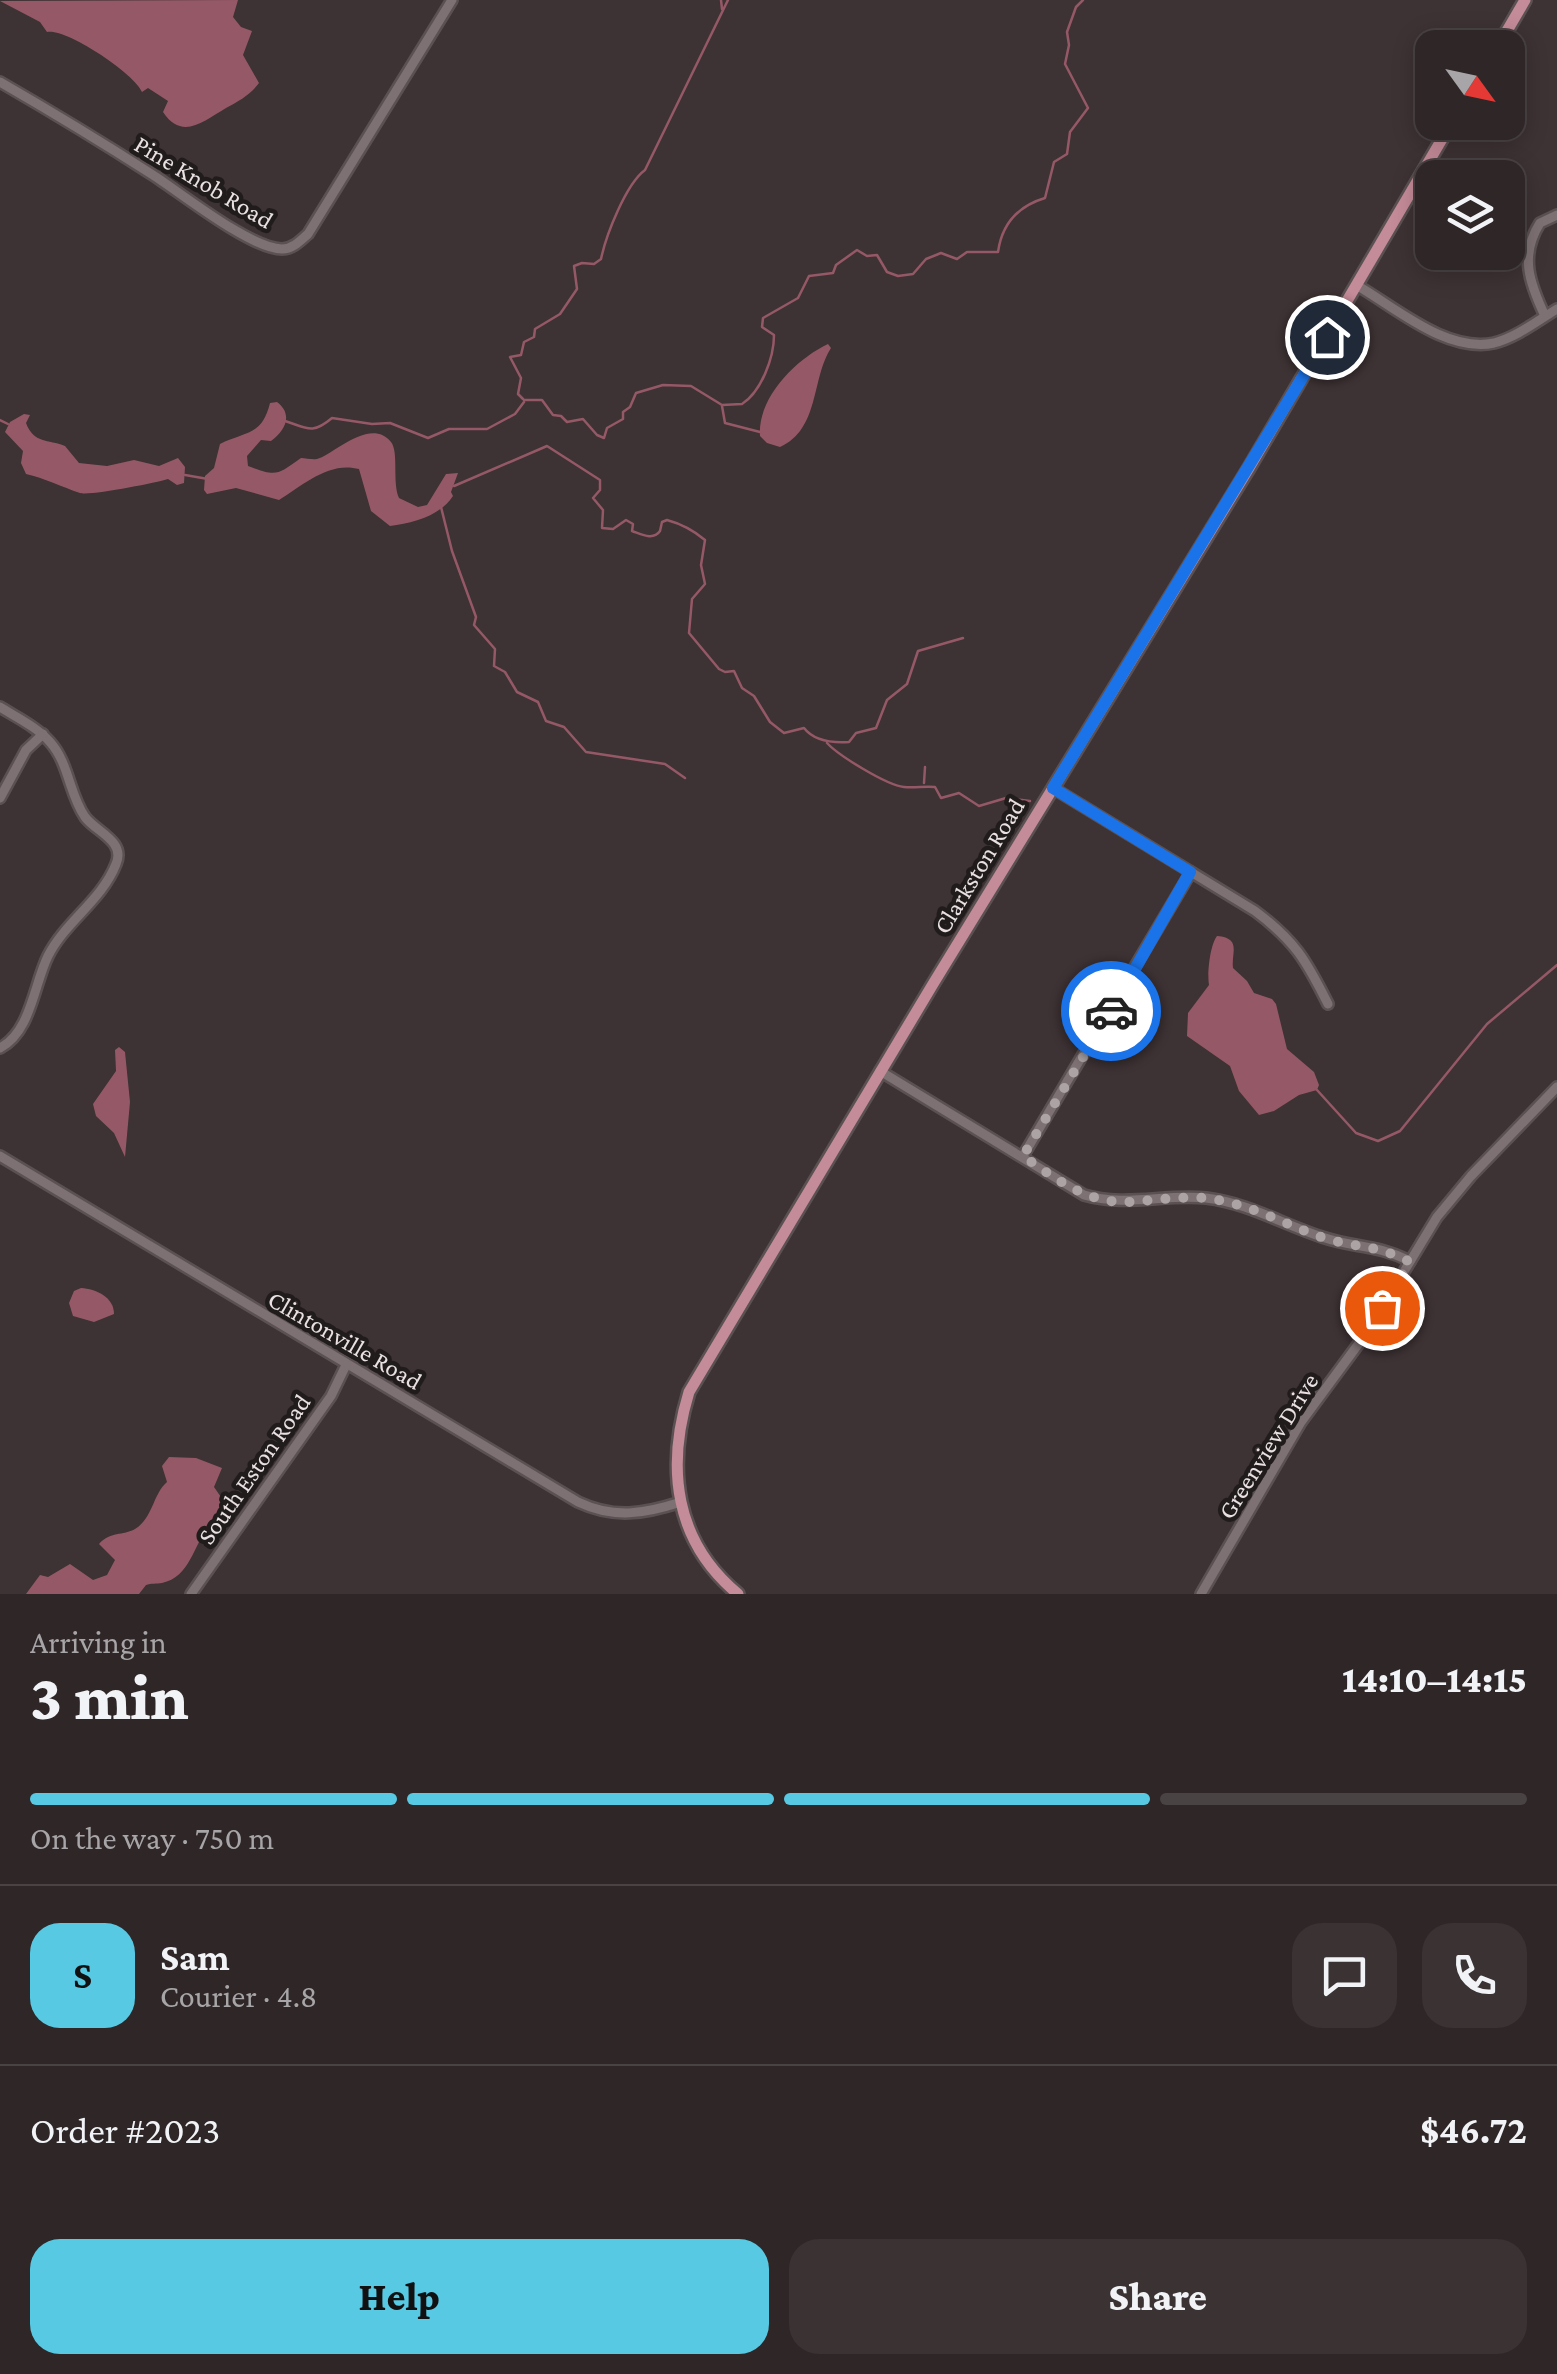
<!DOCTYPE html>
<meta charset="utf-8">
<style>
body{margin:0;font-family:"Crimson Pro",serif;background:#3a3233;color:#f1f3f6;height:100vh;display:flex;flex-direction:column;font-size:38px;white-space:nowrap}
*{box-sizing:border-box;margin:0}
p{font-size:32px;color:#a7a5a7}
.icon{flex:none;width:55px;height:55px;fill:none;stroke:currentColor;stroke-width:2;stroke-linecap:round;stroke-linejoin:round}
.map{position:relative;height:1594px;overflow:hidden}
.side{display:flex;flex-direction:column;background:#2e2627;flex:1}
.side>*{flex:none}
.needle{width:65px;rotate:123deg}
.buttons{position:absolute;left:1415px;top:30px;display:grid;gap:20px}
.buttons a{display:grid;place-items:center;width:110px;height:110px;border-radius:20px;background:#2e2627;box-shadow:0 5px 25px #0003,0 0 0 2px #494344;font-size:50px}
.pin{position:absolute;display:grid;place-items:center;width:85px;height:85px;color:#fff;margin:-42px;border:5px solid #fff;border-radius:50%;box-shadow:0 2px 10px #0007}
.courier{position:absolute;display:grid;place-items:center;width:100px;height:100px;margin:-50px;border:8px solid #1a73e8;border-radius:50%;background:#fff;color:#222;box-shadow:0 2px 12px #0007}
.summary em{font-style:normal;font-weight:800}
.summary div{display:flex;flex-direction:column-reverse}
.summary{display:flex;align-items:center;justify-content:space-between;height:170px;padding:0 30px}
h1{font-size:65px;font-weight:800;line-height:75px}
.bar{display:grid;grid-template-columns:repeat(4,1fr);gap:15px 10px;align-content:center;height:120px;padding:0 30px}
.bar i{height:12px;border-radius:8px;background:#494344}
.bar .active{background:#58c9e3}
.bar p{grid-column:span 4}
.line{display:flex;align-items:center;gap:25px;padding:0 30px;border-top:2px solid #494344}
.line div{flex:1}
.round{display:grid;place-items:center;flex:none;width:105px;height:105px;border-radius:30px;background:#3a3233}
.action{display:flex;gap:20px;margin-top:auto;padding:20px 30px}
.action a{flex:1;height:115px;border-radius:30px;background:#58c9e3;color:#111;font-size:40px;font-weight:800;line-height:115px;text-align:center}
.action a+a{background:#3a3233;color:#f1f3f6}
.map>svg:first-child{display:block}
.water{fill:#955866}
.lines{fill:none;stroke-linecap:round;stroke-linejoin:round}
.stream{stroke:#955866;stroke-width:2.5}
.minor-casing{stroke:#5b5153;stroke-width:14}
.major-casing{stroke:#5b5153;stroke-width:16}
.minor{stroke:#7e7173;stroke-width:9}
.major{stroke:#c48b98;stroke-width:11}
.done{stroke:#aca3a5;stroke-width:10;stroke-dasharray:0 18}
.route{stroke:#1a73e8;stroke-width:12}
.labels{text-anchor:middle;dominant-baseline:central;stroke-width:9;stroke-linejoin:round;paint-order:stroke}
.street-label{font-size:25px;fill:#e8e0e2;stroke:#211c1c}
</style>
<div class="map">
<svg width="1557" height="1594" viewBox="0 0 1557 1594">
<rect width="100%" height="100%" fill="#3d3234"/>
<g class="water">
<path d="M238,0l-5,17 8,10 11,4 -9,24 16,28c-9,12 -20,18 -33,25 -22,13 -44,33 -63,4l5,-11 -20,-13 -6,4c-8,-19 -76,-64 -95,-60l-7,-10 -40,-21z"/>
<path d="M828,344l3,4c-20,31 -11,81 -51,99l-13,-4 -7,-7c-3,-38 36,-77 68,-92z"/>
<path d="M277,402c16,12 9,28 -6,39l-10,-1 -14,16 1,10c29,11 29,9 53,-8 5,0 11,2 16,1 15,-3 53,-43 74,-17 8,10 1,41 8,56l19,9 9,-2 19,-31 12,-1 -7,19 2,4c-13,20 -40,27 -63,30l-19,-15 -12,-42c-30,-8 -56,16 -80,31l-43,-12 -29,6 -3,-4 1,-14 9,-8 6,-24c26,-13 42,-8 50,-41z"/>
<path d="M24,414l6,1 -4,8c8,21 22,16 39,23l14,17 28,3 27,-6 25,6 19,-8 7,9 -1,16 -7,2 -9,-6c-13,4 -78,17 -88,14 -18,-6 -36,-15 -54,-19l-5,-11 2,-12 -18,-19 5,-10z"/>
<path d="M1217,936c25,2 14,17 16,32l14,13 7,12 18,6 4,5 11,45 27,23 5,13 -2,5 -18,5 -25,16 -15,4 -20,-24 -9,-25 -43,-30 1,-23 21,-28c-2,-11 1,-40 8,-49z"/>
<path d="M119,1047l6,5 5,50 -5,55 -11,-24 -18,-17 -3,-12 23,-33 -1,-21z"/>
<path d="M81,1288c15,1 33,9 33,26l-20,8 -21,-6 -4,-13 5,-12z"/>
<path d="M169,1457l27,1 26,10 -8,19 9,13c-2,13 -8,18 -15,28 -15,18 -18,49 -46,55 -5,1 -11,0 -16,2l-7,9h-113l14,-19 8,2 22,-13 23,16 14,-5 8,-15 -16,-16c11,-13 24,-8 36,-15 18,-11 18,-35 32,-47l-5,-16z"/>
</g>
<g class="lines">
<g class="stream">
<path d="M721,0l1,9"/>
<path d="M523,399l-5,-5 3,-16 -11,-21 11,-2 3,-13 10,-5 1,-8 25,-15 17,-25 -3,-23 8,-3 12,1 7,-5c5,-24 25,-75 44,-89l83,-170"/>
<path d="M524,400h18l11,15 8,1 6,6 16,-3 14,16 7,3 3,-10 16,-9v-7l7,-5 6,-14 27,-8 28,1 31,19 20,-1c19,-12 32,-46 32,-69l-12,-8 1,-9 35,-20 11,-22 24,-3 3,-8 21,-15 10,6 10,-1 10,17 11,4 15,-2 13,-15 15,-6 16,6 10,-7h31c4,-28 20,-46 47,-54l9,-36 13,-8 3,-22 18,-24 -23,-44 4,-19 -2,-13 9,-25 7,-7"/>
<path d="M722,406l3,17 35,9"/>
<path d="M0,420l8,4"/>
<path d="M285,421c22,7 27,14 47,-3l40,6 18,-1 38,15 21,-9h38l28,-15 9,-12"/>
<path d="M185,475l23,4"/>
<path d="M454,486l93,-40 53,34v10l-7,8 10,12 -1,18 11,1 13,-9 7,4 -1,7c9,3 21,10 28,0l2,-9 5,-2c15,4 26,10 38,20l-4,25 4,19 -13,15 -3,34 30,36 6,3 9,-1 8,17 12,8 16,26 14,11 20,-5c10,13 29,15 45,14l7,-9 20,-5 11,-28 20,-16 11,-33 45,-13"/>
<path d="M441,507l11,44 24,66 -2,8 21,24 -1,17 11,6 12,20 21,10 8,19 18,6 22,25 79,12 20,14"/>
<path d="M827,743c11,12 59,42 77,44 11,1 21,-1 31,0l6,11 18,-5 20,13 27,-8 24,3"/>
<path d="M924,783l1,-16"/>
<path d="M1317,1090l39,43 22,8 22,-10 87,-107 70,-59"/>
</g>
<g class="minor-casing">
<g id="minor">
<path d="M0,82c52,30 103,61 153,93 28,18 98,74 129,74 11,0 19,-9 26,-15l144,-234"/>
<path d="M1358,286c38,22 89,67 136,57 23,-6 43,-22 63,-34"/>
<path d="M1545,316c-15,-32 -26,-60 -5,-93l17,-8"/>
<path d="M0,707c16,10 37,20 50,35 19,21 19,52 35,75 11,15 41,24 31,47 -14,36 -51,58 -68,92 -14,28 -17,76 -48,92"/>
<path d="M1053,788l202,123c40,30 51,49 73,93"/>
<path d="M0,798l26,-48 17,-16"/>
<path d="M880,1071l204,124c41,12 80,-1 122,3 42,5 76,26 116,39 32,11 54,7 88,24"/>
<path d="M0,1156l578,346c36,17 66,12 103,0"/>
<path d="M1023,1156l168,-284"/>
<path d="M191,1594l140,-198 15,-31"/>
<path d="M1201,1594l100,-172 67,-91 69,-114 34,-41 86,-89"/>
</g>
</g>
<g class="major-casing">
<g id="major">
<path d="M1497,48l28,-48"/>
<path d="M738,1594c-64,-53 -72,-127 -49,-202l244,-408 316,-516 203,-346"/>
</g>
</g>
<use href="#minor" class="minor"/>
<use href="#major" class="major"/>
</g>
<g class="lines">
<path class="done" d="M1111,1011l-88,145c32,22 63,47 104,46 25,-1 51,-6 77,-4 42,4 78,25 117,39 32,11 55,7 89,25l-28,46"/>
<path class="route" d="M1111,1011l79,-139 -137,-84 274,-451"/>
</g>
<g class="labels">
<g class="street-label">
<text transform="translate(204 182) rotate(31)">Pine Knob Road</text>
<text transform="translate(979 866) rotate(-59)">Clarkston Road</text>
<text transform="translate(345 1340) rotate(30)">Clintonville Road</text>
<text transform="translate(1268 1446) rotate(-58)">Greenview Drive</text>
<text transform="translate(254 1469) rotate(-55)">South Eston Road</text>
</g>
</g>
</svg>
<div class="buttons">
<a><svg class="needle" viewBox="-14 -14 28 28"><path d="M0-13l5 13h-10z" fill="#e53935"/><path d="M0 13l5-13h-10z" fill="#a7a5a7"/></svg></a>
<a><svg class="icon" aria-label="layers" viewBox="0 0 24 24"><path d="M12 4l9 5-9 5-9-5zM3 14l9 5 9-5"/></svg></a>
</div>
<div class="pin" style="left:1382px;top:1308px;background:#ea580c"><svg class="icon" aria-label="bag" viewBox="0 0 24 24"><path d="M5 8h14l-1 12H6zM9 8a3 3 0 0 1 6 0"/></svg></div>
<div class="pin" style="left:1327px;top:337px;background:#1f2937"><svg class="icon" aria-label="home" viewBox="0 0 24 24"><path d="M3 11l9-7 9 7M6 9v11h12V9"/></svg></div>
<div class="courier" style="left:1111px;top:1011px"><svg class="icon" aria-label="car" viewBox="0 0 24 24"><path d="M5 17H2v-5l4-1 3-4h7l3 4 3 1v5h-3M9 17h6M6 11h13"/><circle cx="7" cy="17" r="2"/><circle cx="17" cy="17" r="2"/></svg></div>
</div>
<section class="side">
<div class="summary"><div><h1>3 min</h1><p>Arriving in</p></div><em>14:10–14:15</em></div>
<div class="bar"><i class="active"></i><i class="active"></i><i class="active"></i><i></i><p>On the way · 750 m</p></div>
<div class="line" style="height:180px"><b class="round" style="background:#58c9e3;color:#111">S</b><div><b>Sam</b><p>Courier · 4.8</p></div><a class="round"><svg class="icon" aria-label="chat" viewBox="0 0 24 24"><path d="M4 5h16v11H9l-5 4z"/></svg></a><a class="round"><svg class="icon" aria-label="phone" viewBox="0 0 24 24"><path d="M5 4h4l2 5-3 2q2 4 5 5l2-3 5 2v4C11 20 4 13 5 4z"/></svg></a></div>
<div class="line" style="height:130px"><div>Order #2023</div><b>$46.72</b></div>
<div class="action"><a>Help</a><a>Share</a></div>
</section>
